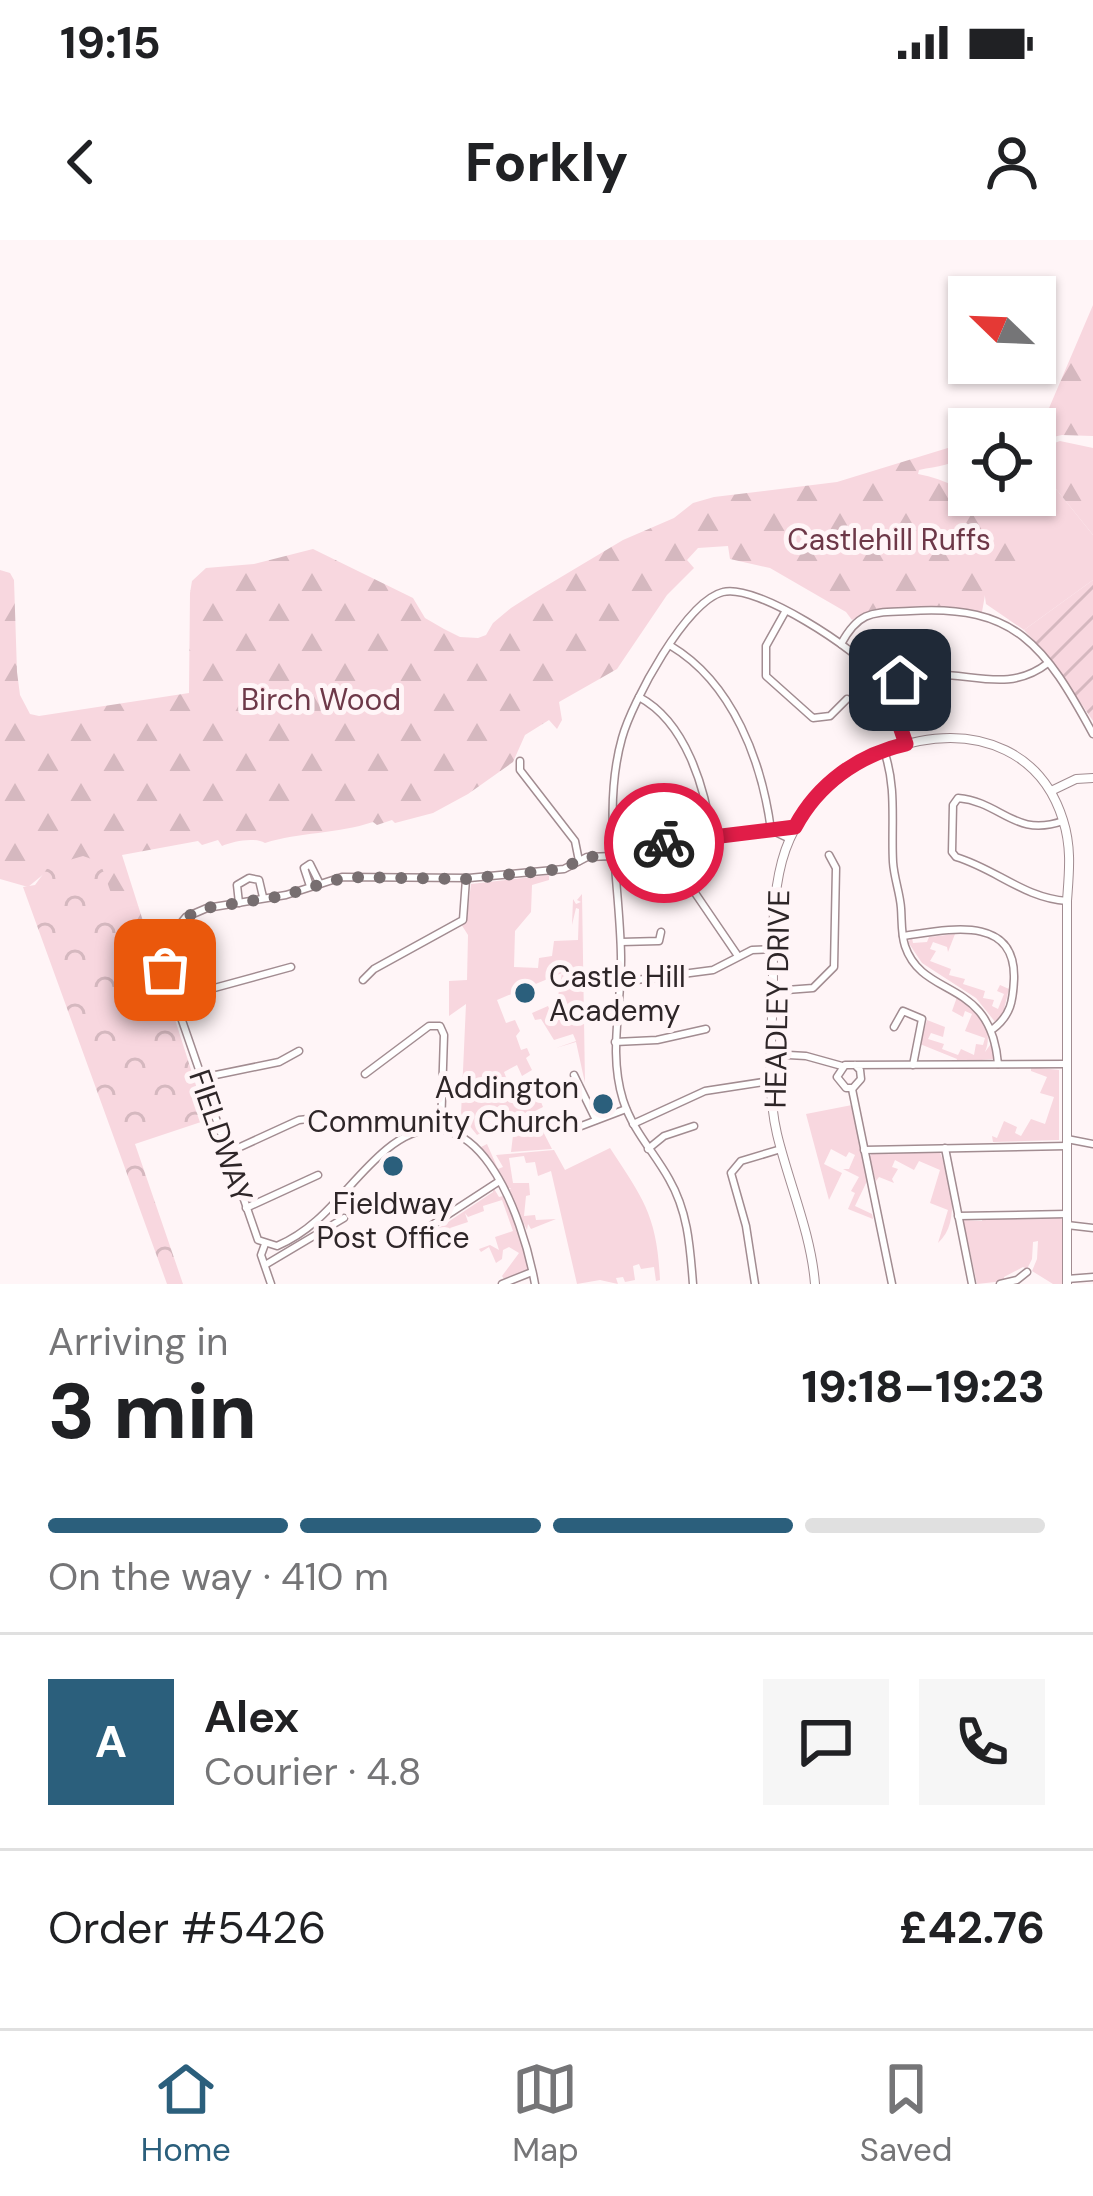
<!DOCTYPE html>
<meta charset="utf-8">
<style>
body{margin:0;font-family:"DM Sans",sans-serif;background:#f6f6f6;color:#202124;height:100vh;display:flex;flex-direction:column;font-size:45px;white-space:nowrap}
*{box-sizing:border-box;margin:0}
p{font-size:39px;color:#757577}
.icon{flex:none;width:66px;height:66px;fill:none;stroke:currentColor;stroke-width:2;stroke-linecap:round;stroke-linejoin:round}
.map{position:relative;height:1044px;overflow:hidden}
.sheet{display:flex;flex-direction:column;background:#fff;flex:1}
.sheet>*{flex:none}
.needle{width:78px;rotate:293deg}
.tools{position:absolute;left:948px;top:36px;display:grid;gap:24px}
.tools a{display:grid;place-items:center;width:108px;height:108px;border-radius:0px;background:#fff;box-shadow:0 3px 9px #0004;font-size:60px}
.pin{position:absolute;display:grid;place-items:center;width:102px;height:102px;color:#fff;margin:-51px;border-radius:24px;box-shadow:0 6px 18px #0006}
.courier{position:absolute;display:grid;place-items:center;width:120px;height:120px;margin:-60px;border:9px solid #e11d48;border-radius:50%;background:#fff;color:#222;box-shadow:0 3px 15px #0007}
.headline em{font-style:normal;font-weight:800}
.headline div{display:flex;flex-direction:column-reverse}
.headline{display:flex;align-items:center;justify-content:space-between;height:204px;padding:0 48px}
h1{font-size:78px;font-weight:800;line-height:90px}
.bar{display:grid;grid-template-columns:repeat(4,1fr);gap:18px 12px;align-content:center;height:144px;padding:0 48px}
.bar i{height:15px;border-radius:9px;background:#e0e0e0}
.bar .current{background:#2b5f7c}
.bar p{grid-column:span 4}
.line{display:flex;align-items:center;gap:30px;padding:0 48px;border-top:3px solid #e0e0e0}
.line div{flex:1}
.round{display:grid;place-items:center;flex:none;width:126px;height:126px;border-radius:0px;background:#f6f6f6}
.status{display:flex;justify-content:space-between;align-items:center;height:84px;padding:0 60px;background:#fff;direction:ltr}
.status svg{height:33px;fill:currentColor}
header{display:flex;justify-content:space-between;align-items:center;height:156px;padding:0 48px;background:#fff;font-size:54px;font-weight:800}
.dock{display:flex;justify-content:space-around;align-items:center;height:168px;border-top:3px solid #e0e0e0;background:#fff;font-size:33px;color:#757577}
.dock a{display:grid;justify-items:center;gap:6px}
.dock .current{color:#2b5f7c}
.map>svg:first-child{display:block}
.grass{fill:#f8d7df}
.forest{fill:url(#forest-firs)}
.park{fill:url(#park-crowns)}
.garden{fill:url(#garden-furrows)}
.lines{fill:none;stroke-linecap:round;stroke-linejoin:round}
.minor-casing{stroke:#a28c91;stroke-width:9}
.tertiary-casing{stroke:#a28c91;stroke-width:10}
.minor{stroke:#fff;stroke-width:6}
.tertiary{stroke:#fff;stroke-width:8}
.done{stroke:#776e70;stroke-width:12;stroke-dasharray:0 21.6}
.route{stroke:#e11d48;stroke-width:15}
.poi-dot{fill:#2b5f7c;stroke:#fff5f7;stroke-width:4.5}
.labels{text-anchor:middle;dominant-baseline:central;stroke-width:10;stroke-linejoin:round;paint-order:stroke}
.park-label{font-size:30px;fill:#6d3848;stroke:#fff5f7}
.poi-label{font-size:30px;fill:#2e2628;stroke:#fff5f7;text-anchor:start}
.street-label{font-size:30px;fill:#2e2628;stroke:#fff5f7}
</style>
<div class="status"><b>19:15</b><svg viewBox="0 0 49 12"><path d="M0 12V9h3v3zM5 12V6h3v6zM10 12V3h3v9zM15 12V0h3v12zM26 1h20v11H26zM47 4h2v5h-2z"/></svg></div>
<header><svg class="icon" aria-label="back" viewBox="0 0 24 24"><path d="M15 5l-7 7 7 7"/></svg>Forkly<svg class="icon" aria-label="person" viewBox="0 0 24 24"><circle cx="12" cy="8" r="4"/><path d="M4 21q1-7 8-7t8 7"/></svg></header>
<div class="map">
<svg width="1093" height="1044" viewBox="0 0 1093 1044">
<defs>
<pattern id="forest-firs" width="22" height="20" patternUnits="userSpaceOnUse" patternTransform="scale(3)"><rect width="22" height="20" fill="#f8d7df"/><path d="M5 1l3.5 6h-7zM16 11l3.5 6h-7z" fill="#d5b8bf"/></pattern>
<pattern id="park-crowns" width="20" height="18" patternUnits="userSpaceOnUse" patternTransform="scale(3)"><rect width="20" height="18" fill="#f8d7df"/><path d="M2 6a3 3 0 1 1 6 0M12 15a3 3 0 1 1 6 0" fill="none" stroke="#d5b8bf"/></pattern>
<pattern id="garden-furrows" width="10" height="10" patternUnits="userSpaceOnUse" patternTransform="scale(3)"><rect width="10" height="10" fill="#f8d7df"/><path d="M-1 1l2-2M0 10L10 0M9 11l2-2" fill="none" stroke="#d5b8bf"/></pattern>
</defs>
<rect width="100%" height="100%" fill="#fff5f7"/>
<g class="grass">
<path d="M1035,223l58,72v45l-69,50 -38,-26 -15,-109h64z"/>
<path d="M549,635v5l-17,5 -1,27 -16,19 -1,36 24,1 1,-10 13,-2 2,-15 24,-1 1,-31 -3,-1 -4,17 1,-26 3,5 5,-2 -4,-2 5,-6 3,189 -9,-41 -20,6 20,-7 -3,-7 -19,6 -13,-21 -6,1 -3,-7 16,-7 6,14 8,-47 -65,27 9,23 9,-3 5,11 -4,5 5,14 6,-2 3,7 -4,3 6,12 -10,6 -5,-11 -13,7 10,26 17,-6 -2,10 10,-5 4,10 -10,5 19,37 -41,3 3,-25h-16l-2,-8 4,-2 -23,1 -1,9 10,3 -9,5 -16,-20 5,-111 -17,12v-35l18,-1 1,-45 -7,-11 6,-7 4,-33z"/>
<path d="M955,694l-7,18 -1,-5 -14,-5 -3,7 6,2 -6,10 21,8 -2,6 16,4 -2,5 22,7 -2,7 11,2 -2,6 6,3 6,-15 -7,-3 3,-6 9,4 -7,28 -6,6 -20,-25 -54,-35 -14,-21 4,-4 1,5 14,-1 2,-5z"/>
<path d="M957,757c20,12 38,31 28,55l8,-11 1,18 -38,3 1,-3 -37,-15 7,-24 18,7 -2,10 -12,-4 -3,6 16,5 -2,5 16,6 3,-6 13,6 2,-11 7,1 2,-7 -20,-7 7,-17 -7,-3 -2,6 -11,-6z"/>
<path d="M1031,827l28,3v70l-66,2 -1,-6 5,2 7,-17 13,6 -2,6 6,3 10,-17 14,5 9,-27 -14,-4 7,-16 -16,-6z"/>
<path d="M852,865l16,74 -13,27 17,8 1,5 -25,-10 7,-16 -4,-2 8,-14 -16,-8h6l6,-14 -6,-3 -3,5 -15,-8 -7,15 18,9 -13,27 -23,-86z"/>
<path d="M487,904l11,25 5,-2 -7,-12 58,-5 11,20 45,-22c34,52 47,68 50,132l-4,1 -2,-14 -13,2 -2,-5 -6,2 2,14 -10,2 -2,-5 -7,1 2,6 -18,-4 -23,4 -26,-113 -13,5 -3,-14 -9,1 -2,-7 -15,2 4,25h16l1,12 -4,1 -2,20 11,-1 1,5 20,-1 -25,10 -3,-5 -1,6 -19,-38 3,-4 -5,1 -25,-42z"/>
<path d="M939,910c10,25 24,71 -1,93l10,-33 -18,-7 10,-33 -21,-9 -5,9 -19,-10 -3,7 6,2 -6,10 2,4 -15,-6 -3,4 -7,-23 4,-7z"/>
<path d="M493,947l6,10 4,-1 21,47 5,26 -25,10 -2,-3 17,-23 -10,-6 -6,3 -1,9 -6,4 -7,-16 -8,5 -2,-3 11,-4 9,5 -4,-13 18,-6 -11,-31 -19,6 1,5 -16,6 -3,-4 3,9 -18,6 2,5 -17,5 -2,-6 60,-40z"/>
<path d="M983,977h76l5,4v63h-11l-21,-13 5,-12 1,-18 -5,1 -1,17 -5,10 -4,-2 -19,10v4l-27,3 -14,-64 19,1z"/>
</g>
<g class="forest">
<path d="M1093,65v131l-31,-1 -27,6z"/>
<path d="M1060,201l33,7v87l-58,-72v-13z"/>
<path d="M951,207l4,5 14,-5v8c-16,10 -31,11 -50,15l-1,4c46,9 82,37 105,79l-9,25 -29,17 -3,17c-35,-6 -100,-10 -130,8l-6,-8 -76,-44 -40,-9 -2,-13 -30,2 -11,12 7,8 -27,27 -50,74 -58,33 3,18 -5,9 -8,-9 -24,15 -12,27 -45,32 -35,19 -38,10 -3,-3 -15,5 -4,-3c-36,12 -74,10 -108,21 -11,-6 -31,-2 -43,3l-4,-6 -16,5 -4,-4 -76,14 76,239 -153,-221 -17,14 -28,-8v-309l10,3 4,7 3,92 3,23 10,19 9,2 150,-23 1,-100 2,-12 14,-13 48,-4 59,-15 100,49 12,20 19,11 16,8 18,1 8,-3 7,-12 18,-15 25,-16 87,-52 51,-22 19,-15 21,-6 123,-15z"/>
</g>
<path class="park" d="M83,616l17,6 22,62 9,3 13,-5 63,198 -72,24 48,140h-16l-144,-397 12,-2 14,-19z"/>
<path class="garden" d="M1093,340v141l-43,-63 -26,-28z"/>
<g class="lines">
<g class="minor-casing">
<g id="minor">
<path d="M785,372l-19,34v30l47,42 17,-2 17,-17"/>
<path d="M841,404c19,-35 33,-31 69,-33 106,-7 135,35 183,123"/>
<path d="M671,406c62,37 91,116 100,184"/>
<path d="M887,448c58,-36 109,16 161,-25"/>
<path d="M639,457c47,25 66,91 73,140"/>
<path d="M884,511c13,36 7,74 9,111 1,16 7,31 8,46 1,13 0,26 4,38 18,54 86,31 93,118"/>
<path d="M520,521v9l55,71 4,20"/>
<path d="M1063,581c-49,17 -61,-19 -105,-23l-5,7 -1,47 4,5c40,12 68,41 111,44"/>
<path d="M771,590l19,9"/>
<path d="M661,603l77,113"/>
<path d="M614,608l181,-21"/>
<path d="M310,646l-6,-18 6,-4 10,20"/>
<path d="M239,663l-2,-18 12,-7 10,2 4,17"/>
<path d="M903,696c43,-6 113,-23 111,43 -1,22 -3,36 -21,50"/>
<path d="M621,702l38,-1 2,-9"/>
<path d="M363,740l11,-11 89,-49 3,-41"/>
<path d="M621,742l92,-12 39,-20 22,-1"/>
<path d="M773,751l40,-3 21,-21 2,-99 -7,-13"/>
<path d="M174,759l117,-32"/>
<path d="M894,787l9,-16 19,8 -9,46"/>
<path d="M615,802l42,-2 49,-11"/>
<path d="M771,814l35,2 36,10"/>
<path d="M855,825l5,5 1,9 -8,9h-7l-9,-11 8,-12 221,-1"/>
<path d="M365,834l64,-48h11l4,9 -3,93"/>
<path d="M574,835l22,45"/>
<path d="M201,838l78,-16 20,-11"/>
<path d="M852,849l40,195"/>
<path d="M571,878l5,10 50,-19"/>
<path d="M633,884l72,-33 65,-10"/>
<path d="M1067,899l26,5"/>
<path d="M945,908l27,136"/>
<path d="M648,909l16,-13 30,-10"/>
<path d="M864,910l203,-4"/>
<path d="M227,913l72,-33 9,-1"/>
<path d="M246,968l72,-33"/>
<path d="M958,976l109,-2"/>
<path d="M1067,985l26,3"/>
<path d="M422,997l10,-12 66,-43"/>
<path d="M265,1004l-4,11 10,29"/>
<path d="M265,1025l79,-47"/>
<path d="M1067,1039l26,-2"/>
<path d="M502,1044l30,-12"/>
<path d="M535,1044c-12,-66 -59,-207 -148,-135 -39,32 -61,76 -110,97l-19,-6 -90,-260 -4,-25 7,-20 15,-18 21,-9 79,-13 56,-18 127,1 95,-9 23,-12 27,-1"/>
<path d="M693,1044c-3,-38 -5,-72 -24,-105 -15,-27 -36,-48 -46,-79 -15,-48 -1,-95 -2,-144 -1,-72 -19,-147 1,-218 10,-36 64,-137 101,-146 33,-9 135,58 156,85 16,19 22,43 27,67"/>
<path d="M755,1044l-9,-58 -15,-53 10,-12 40,-12"/>
<path d="M1000,1044l17,-4 10,-8"/>
</g>
</g>
<g class="tertiary-casing">
<g id="tertiary">
<path d="M1051,551l25,-12 17,-1"/>
<path d="M815,1044c-4,-51 -26,-100 -38,-150 -11,-47 -5,-98 -4,-145 0,-42 -2,-87 9,-128 34,-127 238,-179 281,-41 9,28 6,53 4,81v383"/>
</g>
</g>
<use href="#minor" class="minor"/>
<use href="#tertiary" class="tertiary"/>
</g>
<g class="lines">
<path class="done" d="M165,730v-20l5,-15 16,-18 20,-9 76,-12 64,-19 120,2 95,-10 26,-12 27,-1v-8l50,-5"/>
<path class="route" d="M664,603l131,-16c23,-43 63,-72 111,-83l-19,-56 13,-8"/>
</g>
<g class="poi-dot">
<circle cx="525" cy="753" r="12"/>
<circle cx="603" cy="864" r="12"/>
<circle cx="393" cy="926" r="12"/>
</g>
<g class="labels">
<g class="park-label">
<text x="889" y="299">Castlehill Ruffs</text>
<text x="321" y="459">Birch Wood</text>
</g>
<g class="poi-label">
<text x="549" y="736">Castle Hill<tspan x="549" dy="34">Academy</tspan></text>
<text x="579" y="847" text-anchor="end">Addington<tspan x="579" dy="34">Community Church</tspan></text>
<text x="393" y="963" text-anchor="middle">Fieldway<tspan x="393" dy="34">Post Office</tspan></text>
</g>
<g class="street-label">
<text transform="translate(777 759) rotate(-89)">HEADLEY DRIVE</text>
<text transform="translate(221 896) rotate(71)">FIELDWAY</text>
</g>
</g>
</svg>
<div class="tools">
<a><svg class="needle" viewBox="-14 -14 28 28"><path d="M0-13l5 13h-10z" fill="#e53935"/><path d="M0 13l5-13h-10z" fill="#757577"/></svg></a>
<a><svg class="icon" aria-label="locate" viewBox="0 0 24 24"><circle cx="12" cy="12" r="6"/><path d="M12 2v4M12 18v4M2 12h4M18 12h4"/></svg></a>
</div>
<div class="pin" style="left:165px;top:730px;background:#ea580c"><svg class="icon" aria-label="bag" viewBox="0 0 24 24"><path d="M5 8h14l-1 12H6zM9 8a3 3 0 0 1 6 0"/></svg></div>
<div class="pin" style="left:900px;top:440px;background:#1f2937"><svg class="icon" aria-label="home" viewBox="0 0 24 24"><path d="M3 11l9-7 9 7M6 9v11h12V9"/></svg></div>
<div class="courier" style="left:664px;top:603px"><svg class="icon" aria-label="bike" viewBox="0 0 24 24"><circle cx="6" cy="16" r="4"/><circle cx="18" cy="16" r="4"/><path d="M6 16l4-8h5l3 8M10 8l3 8H6M13 5h3"/></svg></div>
</div>
<section class="sheet">
<div class="headline"><div><h1>3 min</h1><p>Arriving in</p></div><em>19:18–19:23</em></div>
<div class="bar"><i class="current"></i><i class="current"></i><i class="current"></i><i></i><p>On the way · 410 m</p></div>
<div class="line" style="height:216px"><b class="round" style="background:#2b5f7c;color:#fff">A</b><div><b>Alex</b><p>Courier · 4.8</p></div><a class="round"><svg class="icon" aria-label="chat" viewBox="0 0 24 24"><path d="M4 5h16v11H9l-5 4z"/></svg></a><a class="round"><svg class="icon" aria-label="phone" viewBox="0 0 24 24"><path d="M5 4h4l2 5-3 2q2 4 5 5l2-3 5 2v4C11 20 4 13 5 4z"/></svg></a></div>
<div class="line" style="height:156px"><div>Order #5426</div><b>£42.76</b></div>
</section>
<nav class="dock">
<a class="current"><svg class="icon" aria-label="home" viewBox="0 0 24 24"><path d="M3 11l9-7 9 7M6 9v11h12V9"/></svg>Home</a>
<a><svg class="icon" aria-label="map" viewBox="0 0 24 24"><path d="M3 6l6-2 6 2 6-2v14l-6 2-6-2-6 2zM9 4v14M15 6v14"/></svg>Map</a>
<a><svg class="icon" aria-label="saved" viewBox="0 0 24 24"><path d="M7 4h10v16l-5-4-5 4z"/></svg>Saved</a>
</nav>
